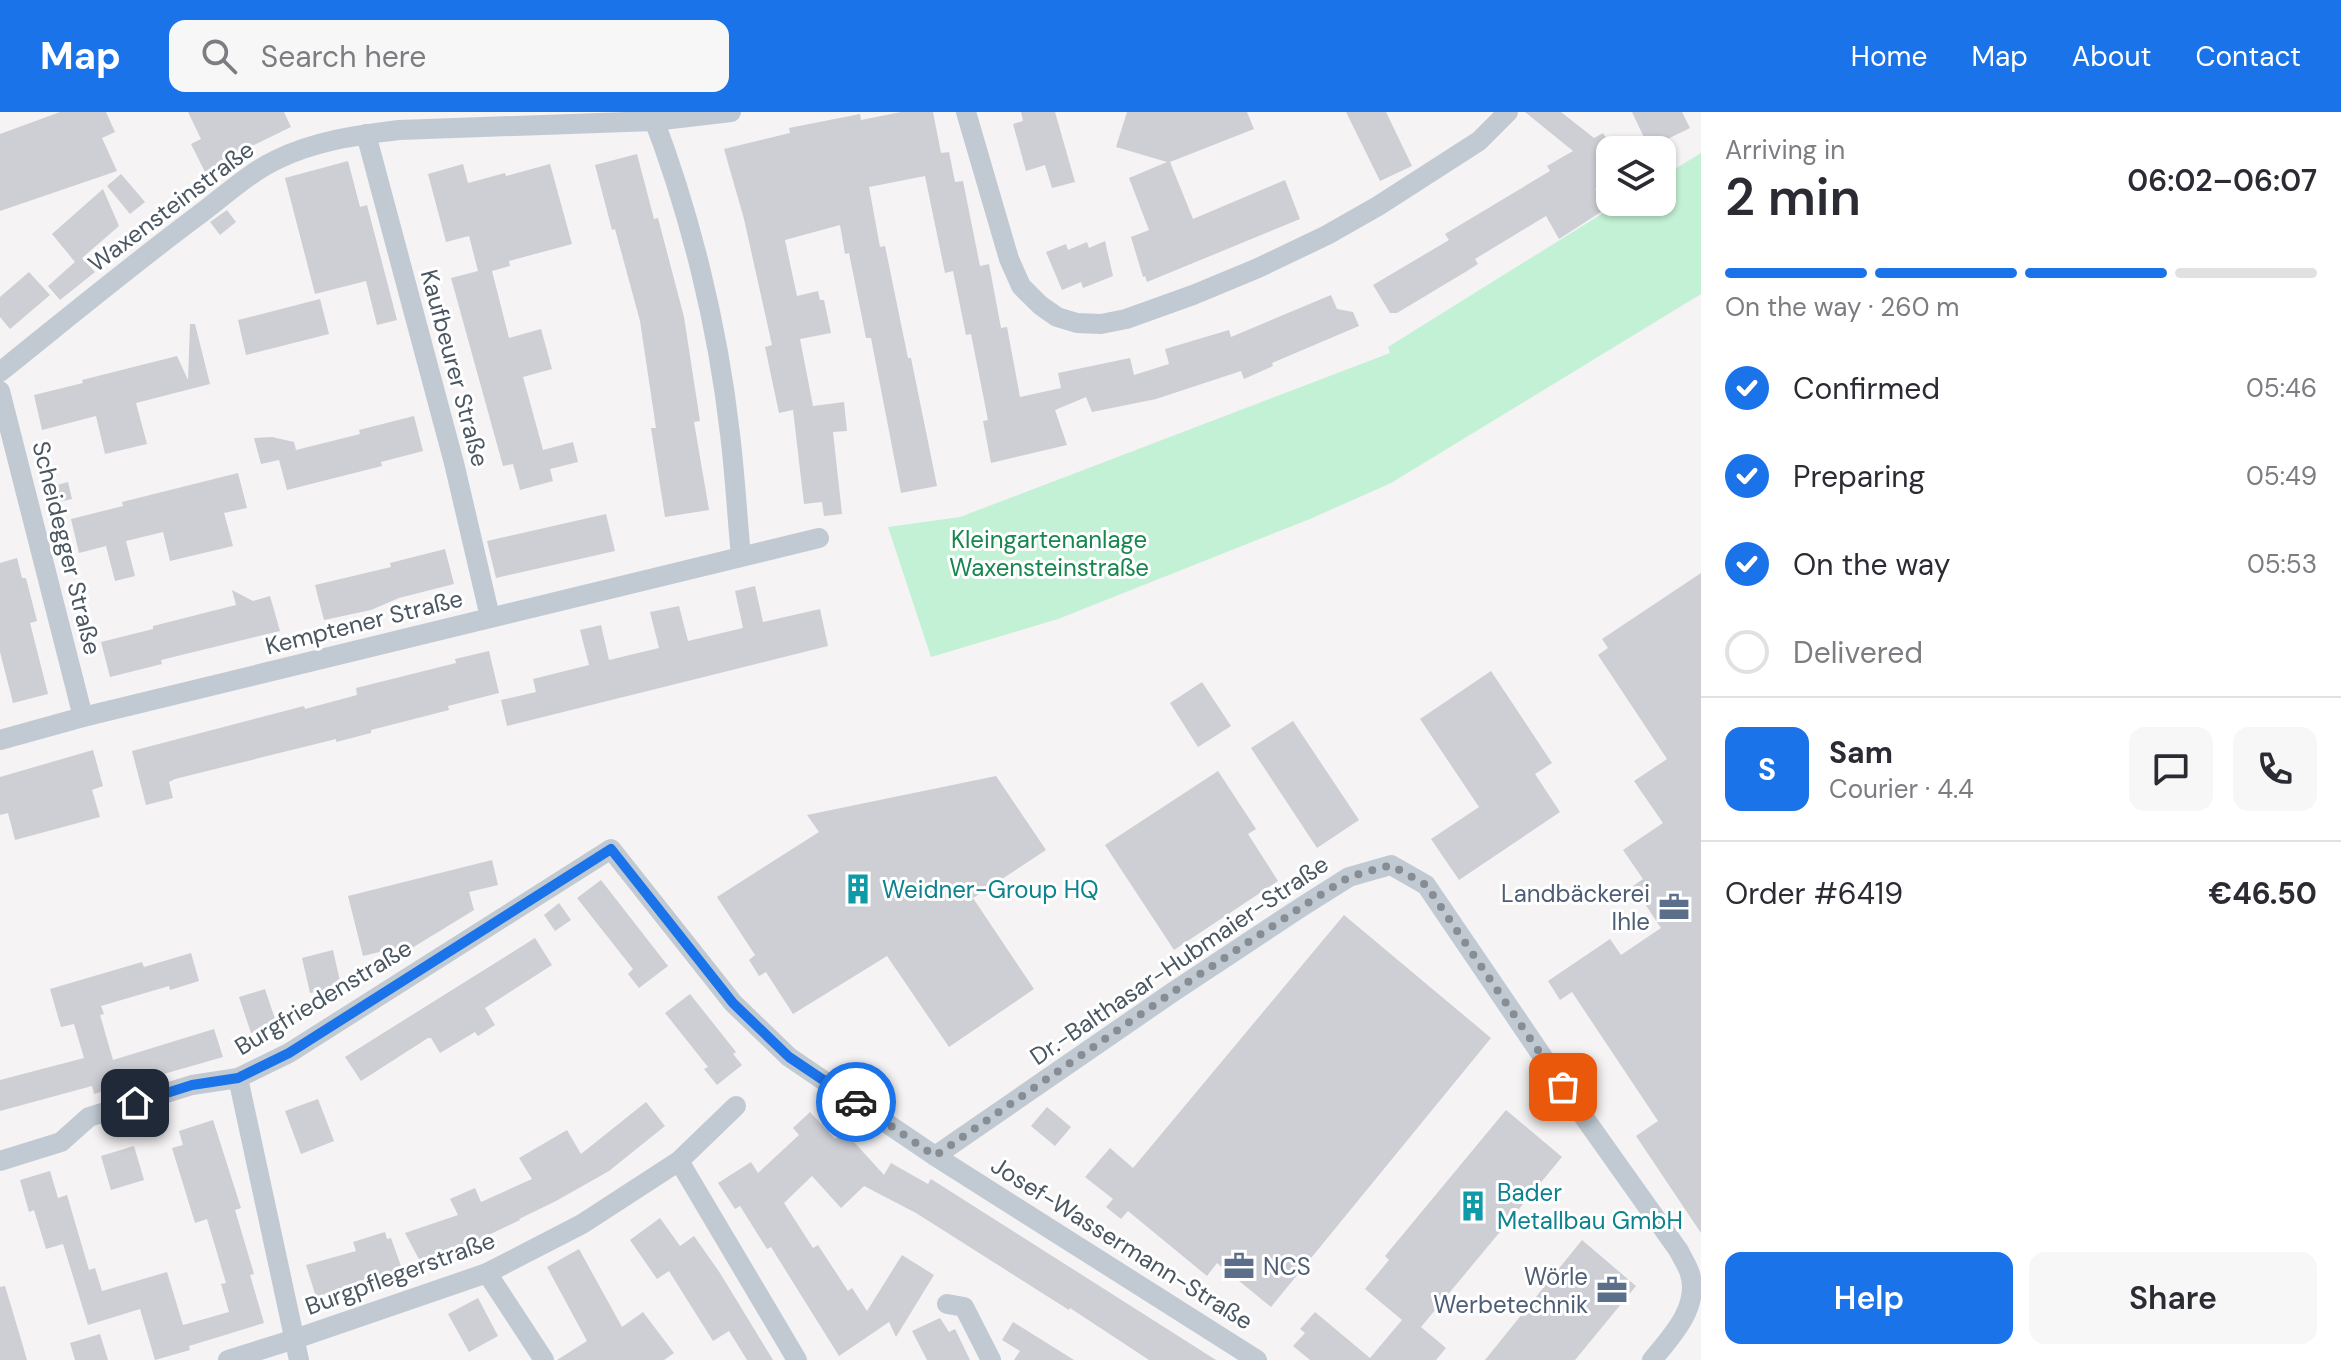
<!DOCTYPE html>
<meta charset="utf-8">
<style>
body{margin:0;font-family:"DM Sans",sans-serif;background:#f7f7f7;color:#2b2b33;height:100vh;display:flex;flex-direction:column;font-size:30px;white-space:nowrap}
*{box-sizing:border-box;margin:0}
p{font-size:26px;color:#7c7c81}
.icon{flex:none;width:44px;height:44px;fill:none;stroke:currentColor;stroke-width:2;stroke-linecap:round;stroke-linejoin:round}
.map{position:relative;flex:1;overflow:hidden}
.side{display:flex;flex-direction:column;background:#fff;width:640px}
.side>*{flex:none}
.buttons{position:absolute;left:1596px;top:24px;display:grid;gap:16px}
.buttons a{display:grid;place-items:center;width:80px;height:80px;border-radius:16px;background:#fff;box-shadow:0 2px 6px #0004;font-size:40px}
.pin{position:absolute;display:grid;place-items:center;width:68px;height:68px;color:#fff;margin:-34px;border-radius:16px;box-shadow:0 4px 12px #0006}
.courier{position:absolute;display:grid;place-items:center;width:80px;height:80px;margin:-40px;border:6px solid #1a73e8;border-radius:50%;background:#fff;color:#222;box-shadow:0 2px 10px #0007}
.summary em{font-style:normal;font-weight:600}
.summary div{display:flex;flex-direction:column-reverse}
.summary{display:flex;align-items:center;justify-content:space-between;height:136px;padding:0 24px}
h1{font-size:52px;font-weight:600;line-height:60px}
.bar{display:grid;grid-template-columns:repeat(4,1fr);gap:12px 8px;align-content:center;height:96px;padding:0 24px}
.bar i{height:10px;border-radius:6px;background:#e1e1e2}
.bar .selected{background:#1a73e8}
.bar p{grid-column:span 4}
.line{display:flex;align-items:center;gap:20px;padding:0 24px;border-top:2px solid #e1e1e2}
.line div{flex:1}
.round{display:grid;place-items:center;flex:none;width:84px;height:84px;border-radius:16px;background:#f7f7f7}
ol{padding:0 24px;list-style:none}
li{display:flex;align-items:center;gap:24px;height:88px}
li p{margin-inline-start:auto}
li .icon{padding:8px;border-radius:50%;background:#1a73e8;color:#fff;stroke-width:4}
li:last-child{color:#7c7c81}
li i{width:44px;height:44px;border:4px solid #e1e1e2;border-radius:50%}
.action{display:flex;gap:16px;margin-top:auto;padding:16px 24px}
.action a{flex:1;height:92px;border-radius:16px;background:#1a73e8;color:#fff;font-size:32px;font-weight:600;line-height:92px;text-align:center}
.action a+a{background:#f7f7f7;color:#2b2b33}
header{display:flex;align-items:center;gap:48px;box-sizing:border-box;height:112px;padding:0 40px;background:#1a73e8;color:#fff}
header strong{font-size:38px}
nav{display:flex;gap:44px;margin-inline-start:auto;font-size:28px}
.search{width:560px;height:72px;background:#f7f7f7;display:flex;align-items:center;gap:20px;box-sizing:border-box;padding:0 28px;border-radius:16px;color:#7c7c81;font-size:30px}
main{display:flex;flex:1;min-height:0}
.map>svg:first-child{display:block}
.green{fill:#c3f1d5}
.building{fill:#cdcfd5}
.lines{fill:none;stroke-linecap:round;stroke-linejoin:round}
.minor{stroke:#c1cad2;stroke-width:20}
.done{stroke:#868d94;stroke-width:8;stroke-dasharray:0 14.4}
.route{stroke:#1a73e8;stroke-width:10}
.labels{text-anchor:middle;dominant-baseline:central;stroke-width:6;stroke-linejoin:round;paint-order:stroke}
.street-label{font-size:24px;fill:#4a5661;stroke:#fff}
.park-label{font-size:24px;fill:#17864f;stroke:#fff}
.culture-label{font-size:24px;fill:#0d838f;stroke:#fff;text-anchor:start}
.service-label{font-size:24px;fill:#4e5e75;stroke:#fff;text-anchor:end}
</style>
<header>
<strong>Map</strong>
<div class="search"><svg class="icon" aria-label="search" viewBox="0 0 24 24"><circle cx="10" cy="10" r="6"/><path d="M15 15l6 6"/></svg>Search here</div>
<nav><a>Home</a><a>Map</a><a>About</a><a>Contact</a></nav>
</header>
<main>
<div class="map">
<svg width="1701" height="1248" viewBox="0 0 1701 1248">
<rect width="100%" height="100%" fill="#f5f3f3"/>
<path class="green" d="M1701,41v141l-310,189 -81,36 -252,100 -127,38 -43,-130 72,-10 430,-164 -2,-6 233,-145h41v-25z"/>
<g class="building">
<path d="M60,0h46l9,20 -13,6 15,33 -117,40v-77z"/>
<path d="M188,0h96l7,15 -68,33 1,3 -19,9 -14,-28 10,-5z"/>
<path d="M901,0h32l8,41 8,-1 6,30 8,-1 17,85 9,-2 12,64 6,-1 13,70 41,-9 -3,-15 72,-15 4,17 35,-11 -4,-15 64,-19 2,7 100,-42 6,14 16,3 6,14 -87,37 1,3 -29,13 -3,-8 -85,28 -64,13 -6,-15 -31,13 12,35 -76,18 -8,-42 5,-1 -17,-86 -5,1 -13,-64 -8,2 -20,-97 -56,11 11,60 5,-1 23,112h3l26,128 -36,7 -30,-155h-5l-17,-85 -4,1 -5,-29 -55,15 12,56 21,-5 2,9h4l7,33 -31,6 13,67 31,-4 3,29 -14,1 9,82 -18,2 -2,-14 -18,2 -11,-94 -14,3 -14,-66 7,-2 -28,-126 -20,-70 66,-16 -1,-5 10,-2 61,-12 1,6z"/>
<path d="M1021,0h34l20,70 -23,6 -7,-23 -19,6 -13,-47 10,-3z"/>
<path d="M1127,0h120l7,17 -84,33 23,57 92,-39 15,39 -153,63 -2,-6 -2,1 -12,-40 18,-7 -20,-52 38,-16 -51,-15z"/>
<path d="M1346,0h40l26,54 -32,15z"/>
<path d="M1525,0h36l33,26 9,-5 7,12v35l-15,9 12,19 -48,31 -13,-23 -71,43 3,5 -11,7 -70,42h-7l-17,-28 76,-45 -4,-6 105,-63 -3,-5 26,-15z"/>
<path d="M1632,0h50l8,16 -41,20z"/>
<path d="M637,42l17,65 4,-1 26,99 16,104 -6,1 15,88 -44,7 -14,-89h5l-16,-107 -25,-92 -3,1 -17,-65z"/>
<path d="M348,49l12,46 7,-2 30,115 -20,5 -11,-44 -51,13 -30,-116z"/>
<path d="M463,52l5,19 37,-10 1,3 44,-12 22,80 -63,17 1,5 -18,5 17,67 32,-9 11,40 -29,8 20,73 30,-8 5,20 -28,7 3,12 -33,9 -7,-26 -10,2 -52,-188 27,-7 -9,-35 -23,6 -18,-68z"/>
<path d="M121,62l24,28 -15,12 -23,-28z"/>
<path d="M103,77l16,37 -37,32 13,14 -35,28 -12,-14 27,-24 -23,-28z"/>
<path d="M227,98l9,12 -16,13 -10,-13z"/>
<path d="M1105,129l8,35 -30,12 -2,-6 -19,8 -16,-38 20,-8 2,6 19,-8 2,6z"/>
<path d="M29,160l21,23 -40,34 -10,-12v-20z"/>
<path d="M320,187l9,35 -83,21 -8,-35z"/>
<path d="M190,212h5l15,60 -74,19 11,41 -42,10 -9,-38 -54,14 -8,-35 49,-12 -1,-3 95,-24 11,24z"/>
<path d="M414,304l9,35 -42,11 1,4 -95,24 -8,-30 -18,4 -7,-26 18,-1 22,5 2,8 64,-16 -1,-4z"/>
<path d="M238,361l9,35 -23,5 9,33 -63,15 -7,-29 -37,9 9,35 -20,5 -9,-35 -27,7 -8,-34 52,-13 -1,-4z"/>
<path d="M68,370l4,17 -18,4 -4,-16z"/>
<path d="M606,402l9,37 -119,27 -9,-37z"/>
<path d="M445,437l9,35 -55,14 -28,12 -47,10 -9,-35 76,-18 -1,-4z"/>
<path d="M17,446l5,20h4l11,43 -7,2 18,71 -35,9 -13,-51v-89z"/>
<path d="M1701,461v660l-65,-97 22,-15 -86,-129 -12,8 -12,-19 62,-42 11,16 40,-27 -28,-42 10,-7 -20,-29 40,-27 -29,-42 33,-22 -69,-104 10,-7 -6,-9z"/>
<path d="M755,474l8,36 57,-13 8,37 -321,80 -6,-26 35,-8 -3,-13 56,-14 -9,-35 21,-5 8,35 50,-12 -9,-36 15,-3 14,-3 9,35 55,-13 -8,-37z"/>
<path d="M232,478l21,11 17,-5 10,35 -119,29 1,4 -52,13 -9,-35 52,-13v-3l83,-21z"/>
<path d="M489,539l10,42 -51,13 1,4 -78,20v3l-35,9v-3l-161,40 -6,3 4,16 -27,7 -14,-54 172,-45 1,3 52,-14 -1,-7 100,-25 -1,-4z"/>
<path d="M1491,559l61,92 -17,11 25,38 -101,68 -28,-41 48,-32 -59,-88z"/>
<path d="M1202,570l29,44 -33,21 -28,-44z"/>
<path d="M1293,609l66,99 -42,28 -66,-100z"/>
<path d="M93,638l10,36 -11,4 8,27 -85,23 -7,-27 -8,2v-38z"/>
<path d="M1218,659l38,58 -8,5 30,47 -104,69 -69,-105z"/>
<path d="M996,664l50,74 -73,48 61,91 -85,58 -62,-91 -94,58 -27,-42 -7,4 -10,-16 6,-5 -38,-58 102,-65 -12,-17z"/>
<path d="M492,748l6,25 -29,7 5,18 -62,38 -15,3 -1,-3 -33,8 -15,-60z"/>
<path d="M601,768l67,86 -29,22 -11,-14 5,-5 -56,-71z"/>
<path d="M559,791l12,17 -16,11 -11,-16z"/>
<path d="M1344,803l147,123 -220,269 -54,-44 -10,13 -79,-65 -7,8 -15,-12 7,-8 -28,-22 25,-29 23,20z"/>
<path d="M535,826l17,27 -67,43 10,17 -17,11 -3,-4 -35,21 -9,-15h-3l-67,43 -16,-24z"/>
<path d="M333,838l8,36 -31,7 -8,-35z"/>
<path d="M191,841l8,28 -29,9 -1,-4 -68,20 3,8 -4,1 13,45 101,-31 9,28 -129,37 -2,-8 -92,25v-31l84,-22 -10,-34 -13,3 -11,-38 92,-27 2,5z"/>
<path d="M265,877l12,36 -26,8 -12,-36z"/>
<path d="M690,882l46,58 -3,2 9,11 -25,20 -13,-16 4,-2 -43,-54z"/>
<path d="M318,987l16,42 -33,13 -16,-43z"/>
<path d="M646,990l19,24 -56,45 -53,30 -37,18 1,1 -65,31 -34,12 -16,-30 53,-18 -8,-16 25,-11 6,14 51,-23 -13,-21 48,-28 14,24z"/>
<path d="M1047,995l24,20 -16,19 -24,-20z"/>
<path d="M1506,998l56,47 -141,170 25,21 -10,12h-126l-17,-14 12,-13 -5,-4 15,-17 55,46 32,-38 -37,-31 24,-29 -4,-4z"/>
<path d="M810,1000l25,27 9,-8 40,44 7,-12 37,21 3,-5 285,181h-67l-79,-52 -1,2 -153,-97 -52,-27 -23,22 -29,-32 -28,27 29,45 5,-3 30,46 4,-3 15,23 35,-56 32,20 -38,62 -7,-15 -50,34 -68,-109 -4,2 -27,-43 -5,3 -17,-26 33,-21 7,11 41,-38 -6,-7z"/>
<path d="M213,1008l28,88 -6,2 19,64 -4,1 14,48 -75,23 1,4 -35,10 -15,-51 -52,16 -25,-81 -17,5 -12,-39 -5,2 -9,-32 30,-9 8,27 9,-3 22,75 6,-2 7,23 65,-19 16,53 46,-13 -8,-28 5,-1 -19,-64 -12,4 -23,-75 11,-3 -4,-14z"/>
<path d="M134,1034l10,34 -33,10 -10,-34z"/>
<path d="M660,1106l20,28 14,-10 26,37 53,87h-26l-18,-29 -16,10 -44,-70 -12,8 -27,-39z"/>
<path d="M385,1120l2,7 4,-1 11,31 -86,28 -10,-32 50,-14 -3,-9z"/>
<path d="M1582,1128l54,46 -61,74h-90z"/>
<path d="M579,1137l43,78 21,-15 31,41 -10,7h-107l30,-19 -40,-74z"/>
<path d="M5,1174l15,50 7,24h-27v-73z"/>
<path d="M478,1186l20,38 -29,16 -21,-38z"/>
<path d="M940,1206l9,14 6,-3 15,31h-43l-15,-29z"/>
<path d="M1013,1210l61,38h-60l6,-9 -18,-11z"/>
<path d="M100,1222l8,26h-33l-5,-17z"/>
</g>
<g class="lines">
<g class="minor">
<path d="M651,0c39,100 67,215 79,322 5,40 7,81 11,122"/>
<path d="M966,0l43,147 12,27 19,19 17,12 20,6 24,1 25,-5 67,-24 65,-27 69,-33 51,-29 101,-65 29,-29"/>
<path d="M366,22l88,329 36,154"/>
<path d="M0,260c65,-52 129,-105 196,-155 26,-19 51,-43 80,-57 38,-19 81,-25 123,-30l255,-9 77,-9"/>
<path d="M0,279l83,326"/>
<path d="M0,628l83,-23 736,-179"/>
<path d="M238,966l61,282"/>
<path d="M935,1044l238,-164 130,-86 46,-29 42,-12 35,20 155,228 98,138c3,7 9,15 11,23 10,33 -19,63 -38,86"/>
<path d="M0,1049l61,-19 28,-25 103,-32 46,-7 51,-25 322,-204 122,154 56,54 146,99 322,204"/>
<path d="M679,1049l118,199"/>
<path d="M487,1161l57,87"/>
<path d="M947,1192l17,3 27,53"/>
<path d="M228,1248l67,-21 192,-66 95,-49 97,-63 57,-55"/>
</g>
</g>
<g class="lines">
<path class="done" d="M856,990l79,54 238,-164 130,-86 46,-29 42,-12 35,20 137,202"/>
<path class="route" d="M135,991l57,-18 46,-7 51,-25 322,-204 122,154 56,54 67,45"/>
</g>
<defs>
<g id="building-bare" transform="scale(2.4)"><path d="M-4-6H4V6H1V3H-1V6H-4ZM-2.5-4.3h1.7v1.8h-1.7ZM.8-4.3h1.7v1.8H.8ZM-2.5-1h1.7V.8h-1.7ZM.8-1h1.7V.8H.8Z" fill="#0f9aa8" stroke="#fff" stroke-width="2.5" paint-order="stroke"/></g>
<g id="office-bare" transform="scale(2.4)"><path d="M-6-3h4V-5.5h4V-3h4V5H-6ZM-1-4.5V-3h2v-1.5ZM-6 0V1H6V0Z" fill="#5c6f8a" stroke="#fff" stroke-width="2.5" paint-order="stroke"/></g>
</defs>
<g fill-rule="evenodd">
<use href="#building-bare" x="858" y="777"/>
<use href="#office-bare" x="1674" y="795"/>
<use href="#building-bare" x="1473" y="1094"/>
<use href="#office-bare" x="1239" y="1154"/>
<use href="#office-bare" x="1612" y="1178"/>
</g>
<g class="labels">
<g class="street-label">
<text transform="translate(171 94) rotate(-37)">Waxensteinstraße</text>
<text transform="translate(455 256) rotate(75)">Kaufbeurer Straße</text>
<text transform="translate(67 436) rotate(76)">Scheidegger Straße</text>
<text transform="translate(364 510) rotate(-14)">Kemptener Straße</text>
<text transform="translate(1179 848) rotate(-34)">Dr.-Balthasar-Hubmaier-Straße</text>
<text transform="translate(323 885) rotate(-31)">Burgfriedenstraße</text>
<text transform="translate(1122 1131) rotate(32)">Josef-Wassermann-Straße</text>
<text transform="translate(400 1161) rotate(-20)">Burgpflegerstraße</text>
</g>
<g class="park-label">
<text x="1049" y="427">Kleingartenanlage<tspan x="1049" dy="28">Waxensteinstraße</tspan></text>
</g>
<g class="culture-label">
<text x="882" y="777">Weidner-Group HQ</text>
<text x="1497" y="1080">Bader<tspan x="1497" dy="28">Metallbau GmbH</tspan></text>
</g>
<g class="service-label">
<text x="1650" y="781">Landbäckerei<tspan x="1650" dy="28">Ihle</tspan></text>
<text x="1263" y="1154" text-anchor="start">NCS</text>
<text x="1588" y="1164">Wörle<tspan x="1588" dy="28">Werbetechnik</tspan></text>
</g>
</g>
</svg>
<div class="buttons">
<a><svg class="icon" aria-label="layers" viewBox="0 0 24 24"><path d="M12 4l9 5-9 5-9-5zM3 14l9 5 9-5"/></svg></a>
</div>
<div class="pin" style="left:1563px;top:975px;background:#ea580c"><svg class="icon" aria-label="bag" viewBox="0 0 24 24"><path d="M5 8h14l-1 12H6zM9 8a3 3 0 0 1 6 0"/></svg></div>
<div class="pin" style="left:135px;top:991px;background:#1f2937"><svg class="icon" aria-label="home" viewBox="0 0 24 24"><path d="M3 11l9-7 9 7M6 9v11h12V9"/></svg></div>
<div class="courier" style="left:856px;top:990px"><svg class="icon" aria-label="car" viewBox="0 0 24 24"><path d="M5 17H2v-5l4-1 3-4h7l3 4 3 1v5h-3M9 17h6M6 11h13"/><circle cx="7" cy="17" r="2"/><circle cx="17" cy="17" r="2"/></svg></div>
</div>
<section class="side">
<div class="summary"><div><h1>2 min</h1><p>Arriving in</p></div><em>06:02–06:07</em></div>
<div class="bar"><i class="selected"></i><i class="selected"></i><i class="selected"></i><i></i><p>On the way · 260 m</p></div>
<ol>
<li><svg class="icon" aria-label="check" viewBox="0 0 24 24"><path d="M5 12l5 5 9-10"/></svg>Confirmed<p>05:46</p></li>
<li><svg class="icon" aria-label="check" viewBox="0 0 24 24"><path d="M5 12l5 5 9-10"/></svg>Preparing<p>05:49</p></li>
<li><svg class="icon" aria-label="check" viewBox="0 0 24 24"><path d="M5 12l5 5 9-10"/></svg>On the way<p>05:53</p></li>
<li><i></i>Delivered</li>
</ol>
<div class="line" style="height:144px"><b class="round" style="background:#1a73e8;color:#fff">S</b><div><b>Sam</b><p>Courier · 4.4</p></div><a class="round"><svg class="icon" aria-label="chat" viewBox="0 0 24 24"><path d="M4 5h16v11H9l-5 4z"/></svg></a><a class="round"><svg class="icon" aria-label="phone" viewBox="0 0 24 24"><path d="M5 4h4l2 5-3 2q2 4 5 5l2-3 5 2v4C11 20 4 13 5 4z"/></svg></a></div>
<div class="line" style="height:104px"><div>Order #6419</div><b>€46.50</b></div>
<div class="action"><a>Help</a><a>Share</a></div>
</section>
</main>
